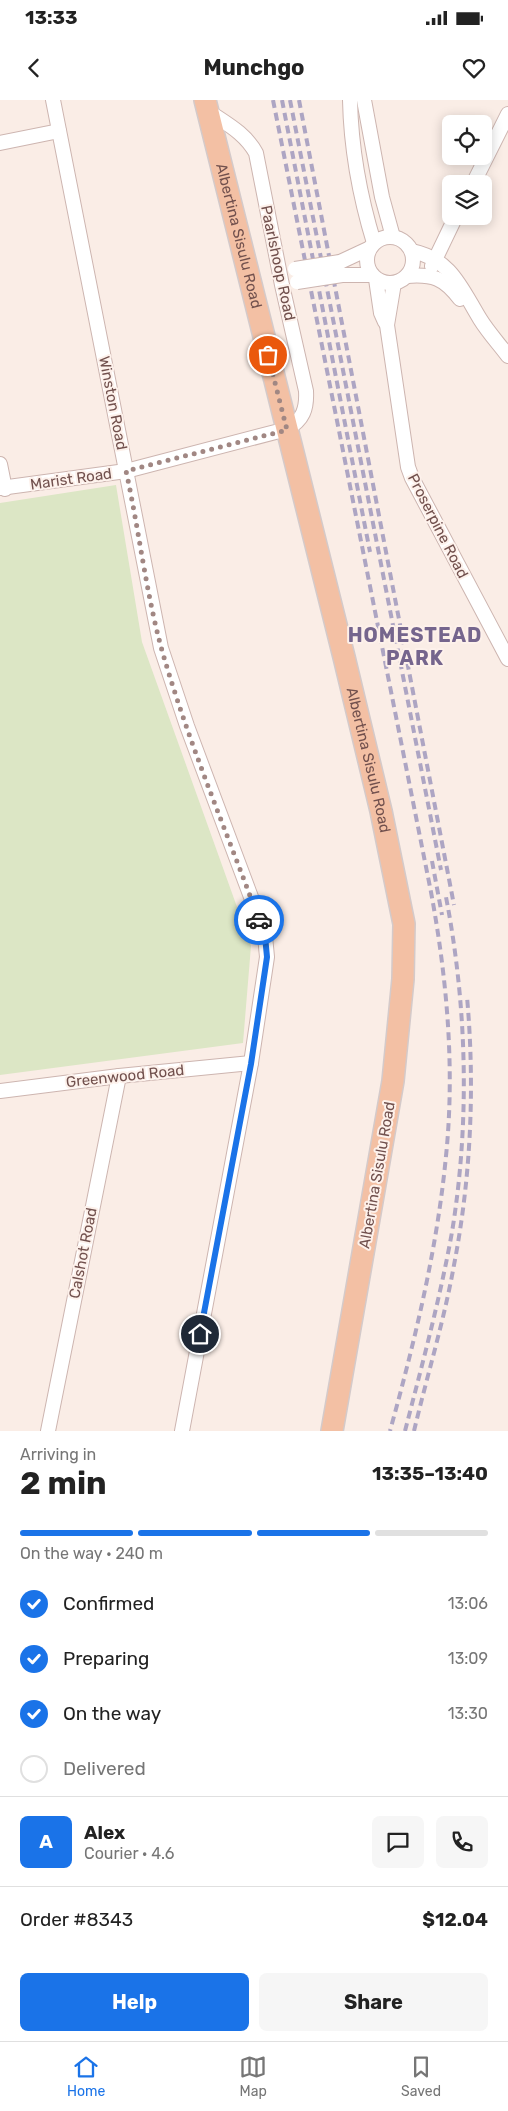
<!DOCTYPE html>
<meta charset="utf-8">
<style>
body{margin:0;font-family:Rubik,sans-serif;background:#f6f6f6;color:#222;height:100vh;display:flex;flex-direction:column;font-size:19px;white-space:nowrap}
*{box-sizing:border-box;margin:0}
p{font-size:16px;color:#767676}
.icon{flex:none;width:28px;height:28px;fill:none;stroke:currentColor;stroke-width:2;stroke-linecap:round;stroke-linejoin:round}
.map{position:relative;height:1331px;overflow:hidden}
.drawer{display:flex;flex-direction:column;background:#fff;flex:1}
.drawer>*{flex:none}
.fabs{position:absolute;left:442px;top:15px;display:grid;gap:10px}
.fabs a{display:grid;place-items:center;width:50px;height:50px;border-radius:8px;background:#fff;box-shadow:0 2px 12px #0003;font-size:25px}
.pin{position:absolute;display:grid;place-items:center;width:42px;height:42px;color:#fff;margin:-21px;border:2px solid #fff;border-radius:50%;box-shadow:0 1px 5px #0007}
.courier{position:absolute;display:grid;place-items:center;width:50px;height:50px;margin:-25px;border:4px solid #1a73e8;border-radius:50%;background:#fff;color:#222;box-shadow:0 1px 6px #0007}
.headline em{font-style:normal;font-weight:700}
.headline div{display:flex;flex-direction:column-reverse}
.headline{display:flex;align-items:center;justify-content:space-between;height:85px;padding:0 20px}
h1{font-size:32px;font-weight:700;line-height:38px}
.bar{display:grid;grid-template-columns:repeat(4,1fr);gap:8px 5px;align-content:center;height:60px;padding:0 20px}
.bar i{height:6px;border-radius:4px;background:#e0e0e0}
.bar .active{background:#1a73e8}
.bar p{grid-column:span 4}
.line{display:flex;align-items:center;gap:12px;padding:0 20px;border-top:1px solid #e0e0e0}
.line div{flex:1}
.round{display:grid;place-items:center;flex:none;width:52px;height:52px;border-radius:8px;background:#f6f6f6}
ol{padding:0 20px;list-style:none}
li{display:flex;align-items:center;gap:15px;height:55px}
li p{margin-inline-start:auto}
li .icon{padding:5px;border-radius:50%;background:#1a73e8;color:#fff;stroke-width:4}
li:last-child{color:#767676}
li i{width:28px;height:28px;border:2px solid #e0e0e0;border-radius:50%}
.button{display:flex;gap:10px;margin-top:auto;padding:10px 20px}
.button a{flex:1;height:58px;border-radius:8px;background:#1a73e8;color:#fff;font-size:20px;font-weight:700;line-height:58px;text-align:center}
.button a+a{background:#f6f6f6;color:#222}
.status{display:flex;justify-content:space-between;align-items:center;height:35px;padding:0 25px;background:#fff;direction:ltr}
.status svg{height:14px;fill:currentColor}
header{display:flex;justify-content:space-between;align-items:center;height:65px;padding:0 20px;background:#fff;font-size:22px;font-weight:700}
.dock{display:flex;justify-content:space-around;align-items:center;height:70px;border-top:1px solid #e0e0e0;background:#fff;font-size:14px;color:#767676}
.dock a{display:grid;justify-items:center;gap:2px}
.dock .active{color:#1a73e8}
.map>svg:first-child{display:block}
.green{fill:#dce6c5}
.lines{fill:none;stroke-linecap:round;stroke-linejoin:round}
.minor-casing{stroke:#cdb5b0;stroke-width:16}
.primary-casing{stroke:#d4caca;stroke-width:24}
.minor{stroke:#fff;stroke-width:14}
.primary{stroke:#f3c0a4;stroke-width:21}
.rail{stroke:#ada5c3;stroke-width:4;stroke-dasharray:8 5;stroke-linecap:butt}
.minor-bridge-casing{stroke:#cdb5b0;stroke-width:16;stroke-linecap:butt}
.minor-bridge{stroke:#fff;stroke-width:14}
.done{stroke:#a18783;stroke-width:5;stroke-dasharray:0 9}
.route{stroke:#1a73e8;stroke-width:6}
.labels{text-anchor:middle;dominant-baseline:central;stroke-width:4;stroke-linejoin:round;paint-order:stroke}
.street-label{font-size:15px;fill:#71504d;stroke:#fdf1eb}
.district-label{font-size:20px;font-weight:bold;letter-spacing:1px;fill:#75658d;stroke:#fdf1eb}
</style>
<div class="status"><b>13:33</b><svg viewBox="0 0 49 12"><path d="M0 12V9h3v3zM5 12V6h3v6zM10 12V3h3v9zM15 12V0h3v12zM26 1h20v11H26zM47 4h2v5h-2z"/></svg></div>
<header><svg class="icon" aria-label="back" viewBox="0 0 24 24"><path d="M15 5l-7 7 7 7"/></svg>Munchgo<svg class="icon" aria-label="heart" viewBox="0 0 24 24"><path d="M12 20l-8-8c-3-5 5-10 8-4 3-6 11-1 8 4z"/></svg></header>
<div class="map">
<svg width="508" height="1331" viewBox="0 0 508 1331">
<rect width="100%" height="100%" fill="#faede6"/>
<path class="green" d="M116,385l26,157 109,304 -8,97 -243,32v-572z"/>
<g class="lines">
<g class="minor-casing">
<g id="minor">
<path d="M53,0l108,548 26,78 73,195 5,15 2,21 -16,106 -69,368"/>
<path d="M350,0c1,48 10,97 24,143"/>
<path d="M364,0l18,97 11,40"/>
<path d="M0,43l59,-12"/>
<path d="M473,84l35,-70"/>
<circle cx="390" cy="160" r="23"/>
<path d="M412,151c39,8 49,37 68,68 8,13 19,25 28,37"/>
<path d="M340,162l30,-14"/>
<path d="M432,166l24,-50"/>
<path d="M342,175h30"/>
<path d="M407,176c26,-2 37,2 53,23"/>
<path d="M376,179l5,34 4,9"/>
<path d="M394,183l-7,42 21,142 4,11 96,181"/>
<path d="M0,364l5,25"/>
<path d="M0,388l126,-17 161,-42c16,-9 20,-20 19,-38l-24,-106 -26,-132c-11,-20 -29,-29 -48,-42"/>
<path d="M0,991l119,-15 132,-13"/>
<path d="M48,1331l71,-355"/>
</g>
</g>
<g class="primary-casing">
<g id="primary">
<path id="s1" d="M205,0l139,557 37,154 23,113 -1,55 -10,102 -61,350"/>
</g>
</g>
<use href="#minor" class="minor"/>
<use href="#primary" class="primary"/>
<g class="rail">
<path d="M273,0l158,792c16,87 24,176 15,264 -9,94 -31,184 -56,275"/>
<path d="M282,0l88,452"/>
<path d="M290,0l151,770"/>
<path d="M299,0l155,805"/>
<path d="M432,761l10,54"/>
<path d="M405,1331c17,-66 35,-132 47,-199 18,-110 15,-226 -6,-335"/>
<path d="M414,1331c13,-55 30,-110 40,-166 17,-88 21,-179 13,-268"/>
</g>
<g class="minor-bridge-casing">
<g id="minor-bridge">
<path d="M295,169l45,-7"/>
<path d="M297,182l45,-7"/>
</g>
</g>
<use href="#minor-bridge" class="minor-bridge"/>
</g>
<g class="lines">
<path class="done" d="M259,820c-31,-85 -67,-169 -93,-256 -19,-61 -26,-130 -40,-193l161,-41 -19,-75"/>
<path class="route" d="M200,1234l51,-270 16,-107 -2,-21 -6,-16"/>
</g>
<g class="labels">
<g class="street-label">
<text stroke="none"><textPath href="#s1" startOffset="140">Albertina Sisulu Road</textPath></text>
<text transform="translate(278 163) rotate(78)">Paarlshoop Road</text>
<text transform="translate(113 303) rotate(79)">Winston Road</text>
<text transform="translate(71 379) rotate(-8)">Marist Road</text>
<text transform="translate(438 426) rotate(63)">Proserpine Road</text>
<text stroke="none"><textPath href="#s1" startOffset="680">Albertina Sisulu Road</textPath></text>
<text transform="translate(125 976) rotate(-6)">Greenwood Road</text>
<text transform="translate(377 1075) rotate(-80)">Albertina Sisulu Road</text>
<text transform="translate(83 1153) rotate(-79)">Calshot Road</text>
</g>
<g class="district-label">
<text x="415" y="535">HOMESTEAD<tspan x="415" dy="23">PARK</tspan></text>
</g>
</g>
</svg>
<div class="fabs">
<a><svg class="icon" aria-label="locate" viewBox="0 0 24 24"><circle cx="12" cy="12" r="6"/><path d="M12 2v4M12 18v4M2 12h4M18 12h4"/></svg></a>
<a><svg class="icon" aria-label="layers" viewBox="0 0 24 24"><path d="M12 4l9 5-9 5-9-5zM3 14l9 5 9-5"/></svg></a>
</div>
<div class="pin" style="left:268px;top:255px;background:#ea580c"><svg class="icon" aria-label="bag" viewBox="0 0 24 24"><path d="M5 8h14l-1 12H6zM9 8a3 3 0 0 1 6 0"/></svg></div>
<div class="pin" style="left:200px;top:1234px;background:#1f2937"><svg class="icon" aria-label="home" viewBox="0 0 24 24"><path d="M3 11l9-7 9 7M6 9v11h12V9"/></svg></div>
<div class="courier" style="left:259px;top:820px"><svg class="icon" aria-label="car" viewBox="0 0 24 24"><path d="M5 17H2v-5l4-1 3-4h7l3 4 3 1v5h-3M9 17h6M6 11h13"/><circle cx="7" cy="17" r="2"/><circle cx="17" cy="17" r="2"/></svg></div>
</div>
<section class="drawer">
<div class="headline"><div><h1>2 min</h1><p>Arriving in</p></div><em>13:35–13:40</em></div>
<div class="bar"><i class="active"></i><i class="active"></i><i class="active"></i><i></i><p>On the way · 240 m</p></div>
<ol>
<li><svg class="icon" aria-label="check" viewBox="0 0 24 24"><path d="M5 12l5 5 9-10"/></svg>Confirmed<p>13:06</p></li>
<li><svg class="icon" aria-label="check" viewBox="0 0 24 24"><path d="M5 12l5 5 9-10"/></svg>Preparing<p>13:09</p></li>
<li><svg class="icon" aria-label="check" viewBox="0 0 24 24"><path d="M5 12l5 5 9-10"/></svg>On the way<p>13:30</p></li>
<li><i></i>Delivered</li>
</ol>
<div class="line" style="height:90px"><b class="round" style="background:#1a73e8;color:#fff">A</b><div><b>Alex</b><p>Courier · 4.6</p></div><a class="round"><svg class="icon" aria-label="chat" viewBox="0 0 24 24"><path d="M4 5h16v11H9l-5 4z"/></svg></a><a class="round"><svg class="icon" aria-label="phone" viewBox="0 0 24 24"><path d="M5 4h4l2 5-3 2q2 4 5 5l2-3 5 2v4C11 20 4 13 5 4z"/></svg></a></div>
<div class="line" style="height:65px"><div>Order #8343</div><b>$12.04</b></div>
<div class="button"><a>Help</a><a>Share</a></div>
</section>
<nav class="dock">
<a class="active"><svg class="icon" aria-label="home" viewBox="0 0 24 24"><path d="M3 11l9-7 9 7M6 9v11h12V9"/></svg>Home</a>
<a><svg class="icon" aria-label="map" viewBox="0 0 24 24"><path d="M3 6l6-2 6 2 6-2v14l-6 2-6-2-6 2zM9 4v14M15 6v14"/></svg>Map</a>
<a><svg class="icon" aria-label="saved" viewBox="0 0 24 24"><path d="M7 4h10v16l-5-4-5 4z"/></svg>Saved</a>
</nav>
